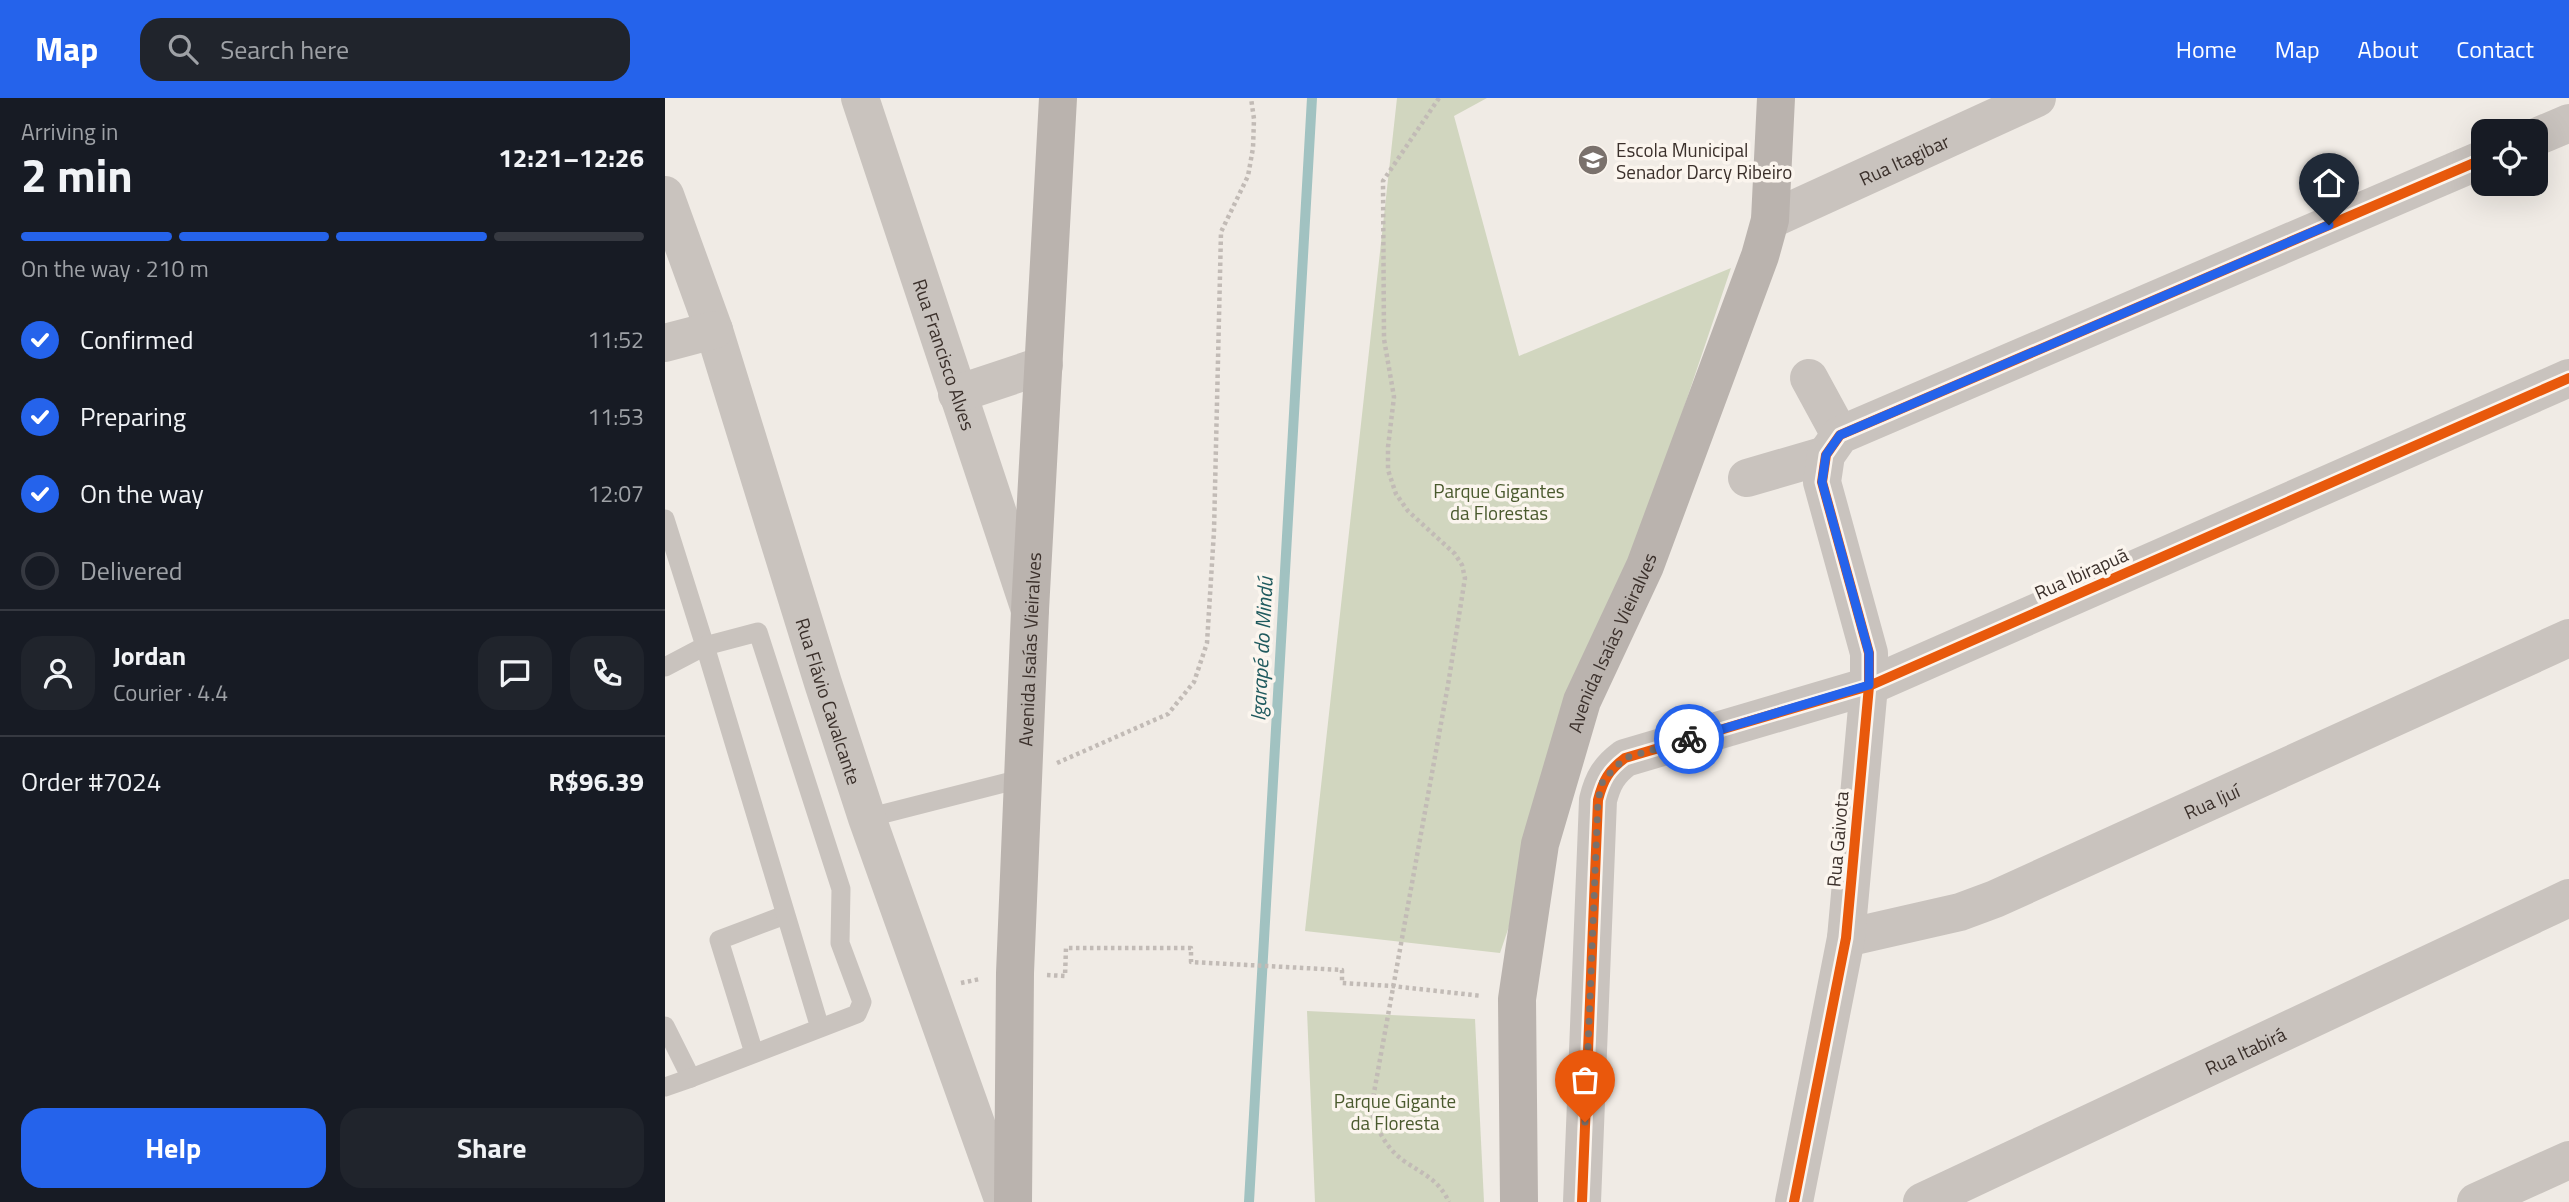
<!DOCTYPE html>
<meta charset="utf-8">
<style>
body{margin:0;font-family:"Titillium Web",sans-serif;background:#20242c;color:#f1f3f6;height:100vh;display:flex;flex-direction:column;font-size:26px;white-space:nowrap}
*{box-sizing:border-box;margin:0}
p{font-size:23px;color:#9ea1a6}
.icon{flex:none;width:38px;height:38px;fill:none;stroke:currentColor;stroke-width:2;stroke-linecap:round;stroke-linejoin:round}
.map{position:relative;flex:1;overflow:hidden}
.drawer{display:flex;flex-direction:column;background:#171b24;width:665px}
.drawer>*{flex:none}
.buttons{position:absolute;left:1806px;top:21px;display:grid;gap:14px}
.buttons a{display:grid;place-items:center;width:77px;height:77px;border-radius:14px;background:#171b24;box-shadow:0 7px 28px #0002;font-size:35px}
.pin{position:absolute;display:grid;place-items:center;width:60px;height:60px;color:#fff;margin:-72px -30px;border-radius:50% 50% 50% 0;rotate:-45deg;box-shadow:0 0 7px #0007}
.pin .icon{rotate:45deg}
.courier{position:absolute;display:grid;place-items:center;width:70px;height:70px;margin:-35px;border:5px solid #2563eb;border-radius:50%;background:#fff;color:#222;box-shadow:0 2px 9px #0007}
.overview em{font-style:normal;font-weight:700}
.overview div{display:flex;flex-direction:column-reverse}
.overview{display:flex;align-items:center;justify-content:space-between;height:119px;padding:0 21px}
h1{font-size:46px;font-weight:700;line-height:52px}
.bar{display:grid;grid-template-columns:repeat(4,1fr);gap:10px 7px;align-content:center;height:84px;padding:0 21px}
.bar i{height:9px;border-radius:5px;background:#363941}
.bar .on{background:#2563eb}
.bar p{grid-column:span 4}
.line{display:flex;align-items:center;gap:18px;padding:0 21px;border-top:2px solid #363941}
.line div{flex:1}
.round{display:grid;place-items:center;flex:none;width:74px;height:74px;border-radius:21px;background:#20242c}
ol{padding:0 21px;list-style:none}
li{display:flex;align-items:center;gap:21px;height:77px}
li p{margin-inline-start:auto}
li .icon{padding:7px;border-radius:50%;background:#2563eb;color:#fff;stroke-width:4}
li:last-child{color:#9ea1a6}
li i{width:38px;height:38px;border:4px solid #363941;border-radius:50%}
.button{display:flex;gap:14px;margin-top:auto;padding:14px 21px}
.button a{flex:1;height:80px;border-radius:21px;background:#2563eb;color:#fff;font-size:28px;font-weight:700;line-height:80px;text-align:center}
.button a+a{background:#20242c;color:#f1f3f6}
header{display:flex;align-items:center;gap:42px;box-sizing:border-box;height:98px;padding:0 35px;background:#2563eb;color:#fff}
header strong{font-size:33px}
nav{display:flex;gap:38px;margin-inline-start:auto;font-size:24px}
.search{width:490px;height:63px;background:#20242c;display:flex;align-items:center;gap:18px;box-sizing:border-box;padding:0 24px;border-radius:21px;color:#9ea1a6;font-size:26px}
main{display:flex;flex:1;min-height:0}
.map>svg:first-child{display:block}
.green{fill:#d1d6bf}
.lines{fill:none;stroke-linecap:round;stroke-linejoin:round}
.stream{stroke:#a1c2c1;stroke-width:10}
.path{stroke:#c2bbb6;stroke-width:4.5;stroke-dasharray:3.5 3.5;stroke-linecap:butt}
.lane{stroke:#c9c3be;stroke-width:19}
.street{stroke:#c9c3be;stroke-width:38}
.secondary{stroke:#bab3ae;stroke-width:38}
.cycleway-casing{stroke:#fbf5ee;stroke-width:15}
.cycleway{stroke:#e8590c;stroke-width:10}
.done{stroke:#7a716c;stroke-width:7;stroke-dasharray:0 12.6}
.route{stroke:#2563eb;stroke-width:9}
.labels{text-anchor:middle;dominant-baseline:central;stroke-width:7;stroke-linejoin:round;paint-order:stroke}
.poi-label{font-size:19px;fill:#3b302b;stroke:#fbf5ee;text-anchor:start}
.street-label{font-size:19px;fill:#3b302b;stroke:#fbf5ee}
.park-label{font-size:19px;fill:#4a5a2e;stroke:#fbf5ee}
.water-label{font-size:21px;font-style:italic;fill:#1f5a5e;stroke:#fbf5ee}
</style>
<header>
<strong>Map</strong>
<div class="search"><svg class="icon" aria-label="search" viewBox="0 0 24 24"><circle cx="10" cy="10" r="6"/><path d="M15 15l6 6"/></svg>Search here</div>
<nav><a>Home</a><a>Map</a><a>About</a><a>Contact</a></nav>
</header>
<main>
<section class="drawer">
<div class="overview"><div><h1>2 min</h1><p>Arriving in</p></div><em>12:21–12:26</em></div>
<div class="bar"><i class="on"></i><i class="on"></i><i class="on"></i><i></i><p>On the way · 210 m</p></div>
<ol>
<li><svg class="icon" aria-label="check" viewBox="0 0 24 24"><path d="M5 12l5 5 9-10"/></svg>Confirmed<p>11:52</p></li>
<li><svg class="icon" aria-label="check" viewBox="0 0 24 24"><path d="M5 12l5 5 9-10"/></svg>Preparing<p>11:53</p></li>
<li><svg class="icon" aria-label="check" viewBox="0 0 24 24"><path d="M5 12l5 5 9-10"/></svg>On the way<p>12:07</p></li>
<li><i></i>Delivered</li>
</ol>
<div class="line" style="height:126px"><a class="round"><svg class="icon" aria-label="person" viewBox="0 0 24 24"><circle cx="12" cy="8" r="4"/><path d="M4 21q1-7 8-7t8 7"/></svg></a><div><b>Jordan</b><p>Courier · 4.4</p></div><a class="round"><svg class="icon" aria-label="chat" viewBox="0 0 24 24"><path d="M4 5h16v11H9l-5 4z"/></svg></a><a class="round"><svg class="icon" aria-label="phone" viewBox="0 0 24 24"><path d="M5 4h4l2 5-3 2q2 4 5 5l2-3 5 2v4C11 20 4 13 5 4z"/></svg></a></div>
<div class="line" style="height:91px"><div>Order #7024</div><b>R$96.39</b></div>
<div class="button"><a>Help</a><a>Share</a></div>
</section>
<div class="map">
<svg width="1904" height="1104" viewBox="0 0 1904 1104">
<rect width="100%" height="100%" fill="#f0ebe5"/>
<g class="green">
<path d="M732,0h90l-33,18 65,240 212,-88 -231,685 -195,-22z"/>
<path d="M642,913l168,8 9,183h-169z"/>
</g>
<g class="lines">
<path class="stream" d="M584,1104l63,-1104"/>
<g class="path">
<path d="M774,0l-56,83 1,158 10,58 -6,50v23l8,24 12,17 47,43 7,11 3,13 -17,107 -77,424c6,21 15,39 33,52 19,13 35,19 45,41"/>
<path d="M392,665l111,-49 26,-32 13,-39 7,-112 7,-299 27,-56 5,-28 1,-29 -3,-21"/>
<path d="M382,877l18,1 1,-28h125v14l151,8v13l50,3 90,10"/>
<path d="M296,885l19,-4"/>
</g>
<g class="lane">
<path d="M0,421l40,127 -40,21"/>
<path d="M202,720l157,-40"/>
<path d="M0,928l26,52"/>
<path d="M89,955l-35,-113 66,-25"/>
<path d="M0,989l26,-9 166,-64 5,-12 -22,-59 1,-54 -83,-257 -53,14 115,382"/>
</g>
<g class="street">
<path id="s1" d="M195,0l170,512"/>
<path d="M1871,39l33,-14"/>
<path id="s2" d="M0,97l49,135 109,353 44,135 137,384"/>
<path id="s3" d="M1105,122l267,-122"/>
<path d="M0,245l49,-13"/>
<path d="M1144,280l31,57"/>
<path d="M292,296l87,-29"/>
<path d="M1082,380l79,-23"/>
<path id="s4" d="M1181,840l114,-26 35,-13 574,-261"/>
<path d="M917,1104l16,-402c5,-20 11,-30 27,-42l244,-72 700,-308"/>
<path d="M1129,1104l52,-264 23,-252v-33l-47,-171 4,-27 14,-20 643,-276"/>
<path id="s5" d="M1257,1104l647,-304"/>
<path d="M1811,1104l93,-42"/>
</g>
<g class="secondary">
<path id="s6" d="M348,1104l2,-229 15,-363 28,-512"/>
<path id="s7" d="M854,1104l-2,-203 23,-155 42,-143 63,-135 115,-310 10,-36 6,-122"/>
</g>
<g class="cycleway-casing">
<g id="cycleway">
<path d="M917,1104l16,-402c5,-20 11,-30 27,-42l244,-72 700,-308"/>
<path d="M1129,1104l52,-264 23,-252v-33l-47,-171 4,-27 14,-20 643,-276"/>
</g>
</g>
<use href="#cycleway" class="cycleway"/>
</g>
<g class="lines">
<path class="done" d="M920,1024l13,-322 5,-20 22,-22 64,-19"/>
<path class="route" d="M1024,641l180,-54v-32l-47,-171 4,-27 14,-20 489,-210"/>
</g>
<defs>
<g id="school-disc" transform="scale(1.575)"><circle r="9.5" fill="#7a716c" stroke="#fbf5ee"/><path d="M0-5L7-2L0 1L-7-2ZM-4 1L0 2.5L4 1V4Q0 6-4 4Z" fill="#fff"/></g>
</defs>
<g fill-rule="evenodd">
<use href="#school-disc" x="928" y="62"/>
</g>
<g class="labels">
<g class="poi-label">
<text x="951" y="51">Escola Municipal<tspan x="951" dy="22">Senador Darcy Ribeiro</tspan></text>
</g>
<g class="street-label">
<text stroke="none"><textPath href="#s3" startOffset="147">Rua Itagibar</textPath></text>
<text stroke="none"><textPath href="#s1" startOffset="270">Rua Francisco Alves</textPath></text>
<text transform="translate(1416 475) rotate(-24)">Rua Ibirapuã</text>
<text stroke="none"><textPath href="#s7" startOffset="574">Avenida Isaías Vieiralves</textPath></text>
<text stroke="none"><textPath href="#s6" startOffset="553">Avenida Isaías Vieiralves</textPath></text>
<text stroke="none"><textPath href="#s2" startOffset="532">Rua Flávio Cavalcante</textPath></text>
<text stroke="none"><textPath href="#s4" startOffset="392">Rua Ijuí</textPath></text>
<text transform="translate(1172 741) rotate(-85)">Rua Gaivota</text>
<text stroke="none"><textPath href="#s5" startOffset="357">Rua Itabirá</textPath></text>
</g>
<g class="park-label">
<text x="834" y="392">Parque Gigantes<tspan x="834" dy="22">da Florestas</tspan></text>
<text x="730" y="1002">Parque Gigante<tspan x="730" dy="22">da Floresta</tspan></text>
</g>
<g class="water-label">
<text transform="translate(596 551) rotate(-87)">Igarapé do Mindú</text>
</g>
</g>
</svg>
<div class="buttons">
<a><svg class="icon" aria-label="locate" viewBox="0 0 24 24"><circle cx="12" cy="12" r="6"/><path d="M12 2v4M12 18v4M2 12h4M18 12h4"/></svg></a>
</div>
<div class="pin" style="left:920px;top:1024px;background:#ea580c"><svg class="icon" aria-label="bag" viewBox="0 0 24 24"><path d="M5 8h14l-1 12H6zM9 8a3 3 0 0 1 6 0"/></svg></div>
<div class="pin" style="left:1664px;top:127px;background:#1f2937"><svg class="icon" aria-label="home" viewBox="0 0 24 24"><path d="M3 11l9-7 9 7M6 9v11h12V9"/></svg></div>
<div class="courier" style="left:1024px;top:641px"><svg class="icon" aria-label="bike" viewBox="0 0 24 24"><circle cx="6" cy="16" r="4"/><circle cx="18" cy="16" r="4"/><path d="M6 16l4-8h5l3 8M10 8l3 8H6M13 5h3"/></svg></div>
</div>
</main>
